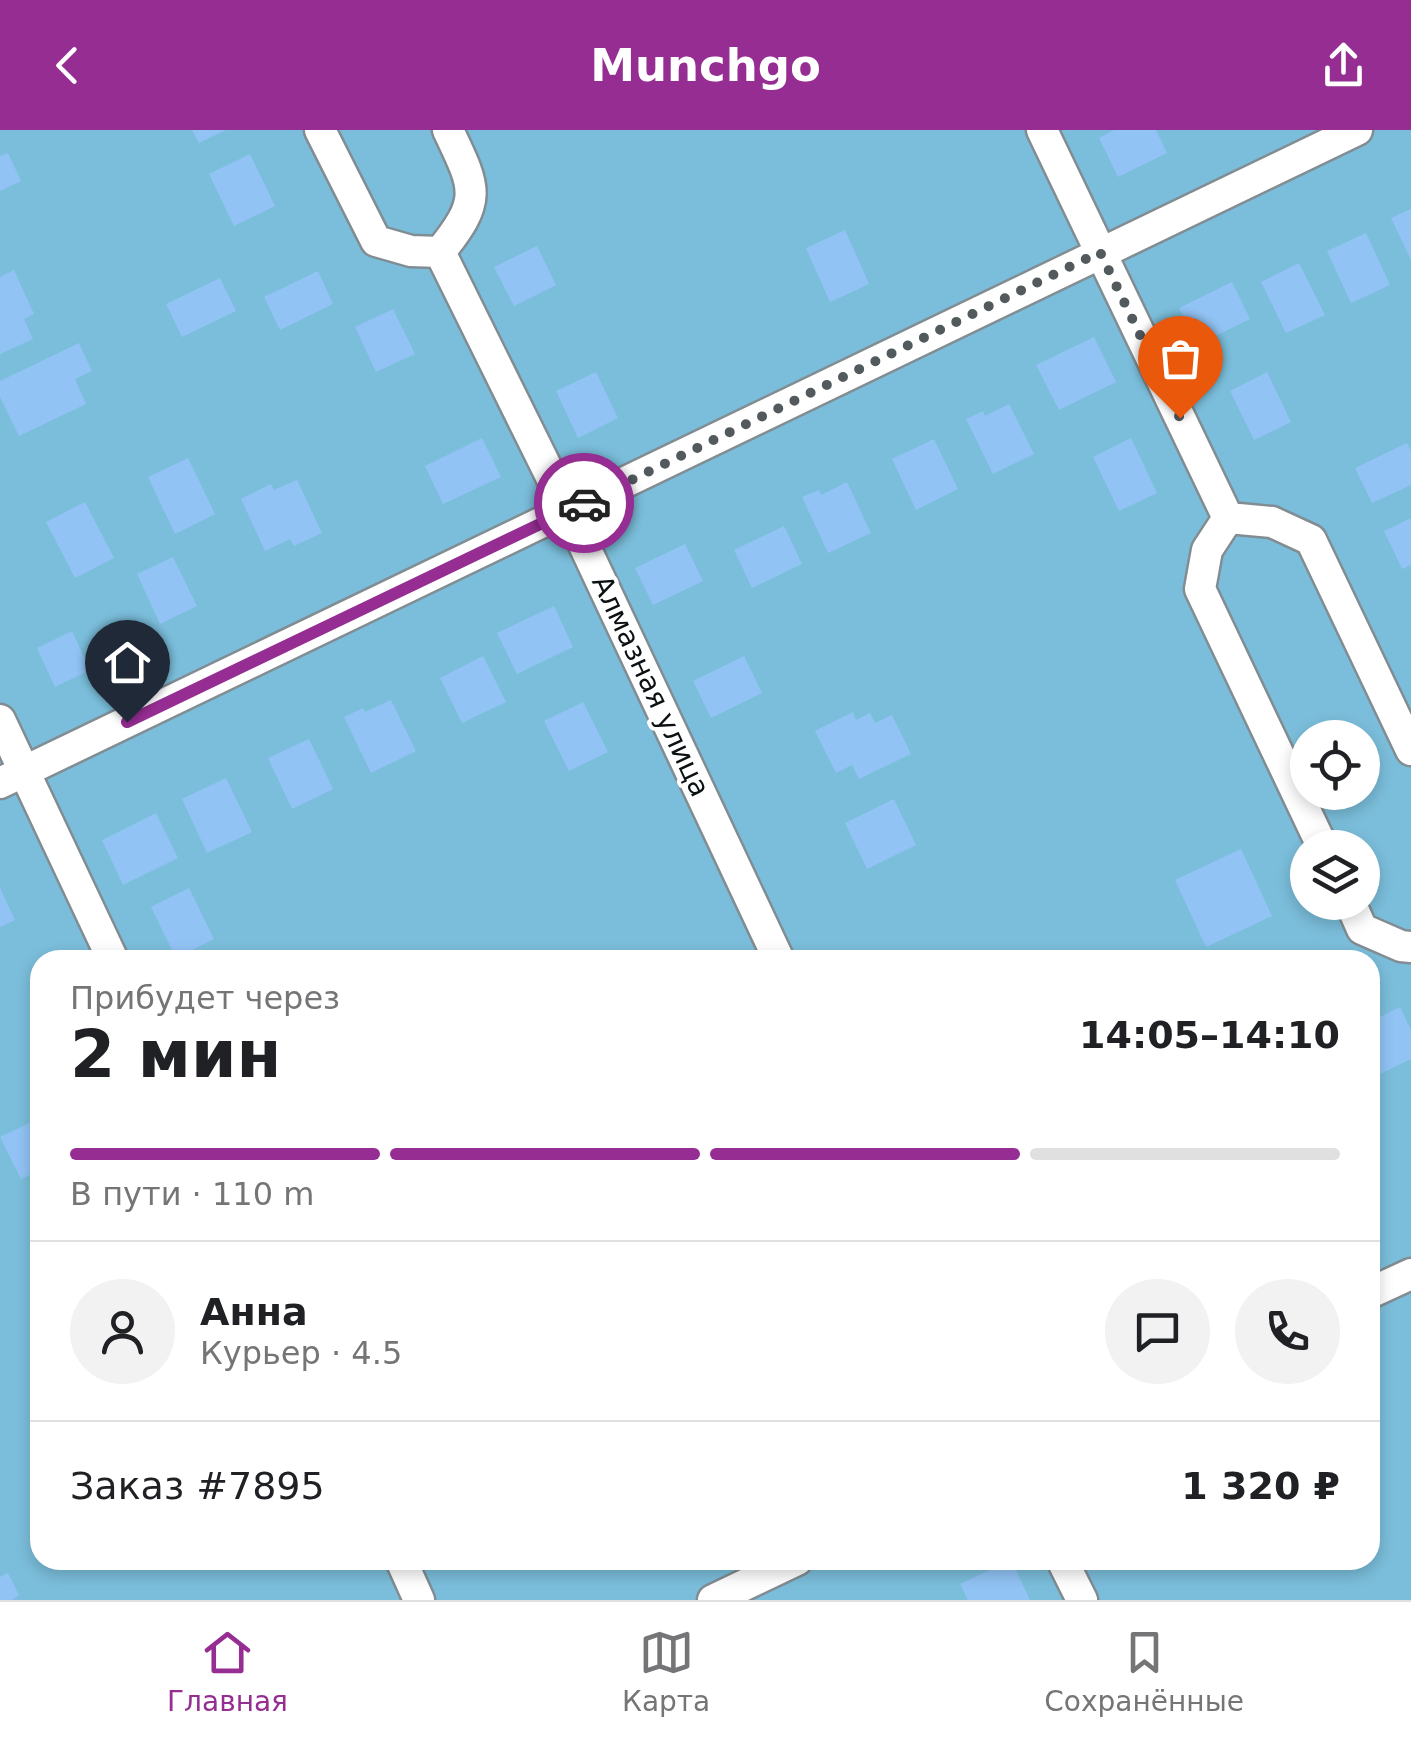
<!DOCTYPE html>
<html lang="ru">
<meta charset="utf-8">
<style>
body{margin:0;font-family:"DejaVu Sans",sans-serif;background:#f2f2f2;color:#202124;height:100vh;display:flex;flex-direction:column;font-size:38px;white-space:nowrap}
*{box-sizing:border-box;margin:0}
p{font-size:32px;color:#757577}
.icon{flex:none;width:55px;height:55px;fill:none;stroke:currentColor;stroke-width:2;stroke-linecap:round;stroke-linejoin:round}
.map{position:relative;flex:1;overflow:hidden}
.sheet{position:absolute;left:30px;top:820px;width:1350px;height:620px;display:flex;flex-direction:column;background:#fff;border-radius:30px;box-shadow:0 5px 15px #0003}
.sheet>*{flex:none}
.tools{position:absolute;left:1290px;top:590px;display:grid;gap:20px}
.tools a{display:grid;place-items:center;width:90px;height:90px;border-radius:50%;background:#fff;box-shadow:0 5px 15px #0003;font-size:50px}
.pin{position:absolute;display:grid;place-items:center;width:85px;height:85px;color:#fff;margin:-102px -42px;border-radius:50% 50% 50% 0;rotate:-45deg;box-shadow:0 0 10px #0007}
.pin .icon{rotate:45deg}
.courier{position:absolute;display:grid;place-items:center;width:100px;height:100px;margin:-50px;border:8px solid #952d92;border-radius:50%;background:#fff;color:#222;box-shadow:0 2px 12px #0007}
.overview em{font-style:normal;font-weight:700}
.overview div{display:flex;flex-direction:column-reverse}
.overview{display:flex;align-items:center;justify-content:space-between;height:170px;padding:0 40px}
h1{font-size:65px;font-weight:700;line-height:75px}
.bar{display:grid;grid-template-columns:repeat(4,1fr);gap:15px 10px;align-content:center;height:120px;padding:0 40px}
.bar i{height:12px;border-radius:8px;background:#e0e0e0}
.bar .selected{background:#952d92}
.bar p{grid-column:span 4}
.line{display:flex;align-items:center;gap:25px;padding:0 40px;border-top:2px solid #e0e0e0}
.line div{flex:1}
.round{display:grid;place-items:center;flex:none;width:105px;height:105px;border-radius:52px;background:#f2f2f2}
header{display:flex;justify-content:space-between;align-items:center;height:130px;padding:0 40px;background:#952d92;color:#fff;font-size:45px;font-weight:700}
.tab-bar{display:flex;justify-content:space-around;align-items:center;height:140px;border-top:2px solid #e0e0e0;background:#fff;font-size:28px;color:#757577}
.tab-bar a{display:grid;justify-items:center;gap:5px}
.tab-bar .selected{color:#952d92}
.map>svg:first-child{display:block}
.green{fill:#7bbedb;fill-rule:evenodd}
.building{fill:#91c3f4}
.lines{fill:none;stroke-linecap:round;stroke-linejoin:round}
.minor-casing{stroke:#818d93;stroke-width:35}
.minor{stroke:#fff;stroke-width:30}
.done{stroke:#525a5d;stroke-width:10;stroke-dasharray:0 18}
.route{stroke:#952d92;stroke-width:12}
.labels{text-anchor:middle;dominant-baseline:central;stroke-width:8;stroke-linejoin:round;paint-order:stroke}
.street-label{font-size:28px;fill:#0b1012;stroke:#fff}
</style>
<header><svg class="icon" aria-label="back" viewBox="0 0 24 24"><path d="M15 5l-7 7 7 7"/></svg>Munchgo<svg class="icon" aria-label="share" viewBox="0 0 24 24"><path d="M12 15V3M7 8l5-5 5 5M5 13v7h14v-7"/></svg></header>
<div class="map">
<svg width="1411" height="1470" viewBox="0 0 1411 1470">
<rect width="100%" height="100%" fill="#d6e3e9"/>
<path class="green" d="M0,0h1411v1470h-1411zM1308,608h54v54h-54zM1308,718h54v54h-54zM40,830h1330v600h-1330z"/>
<g class="building">
<path d="M192,0h34l-27,13z"/>
<path d="M1114,0h42l11,23 -49,24 -19,-39z"/>
<path d="M8,23l13,28 -21,10v-35z"/>
<path d="M250,24l25,52 -41,20 -25,-52z"/>
<path d="M1411,79v51l-20,-42z"/>
<path d="M845,100l24,54 -39,18 -24,-54z"/>
<path d="M1366,103l24,52 -39,18 -24,-52z"/>
<path d="M537,116l19,39 -42,21 -20,-39z"/>
<path d="M1299,133l26,52 -39,18 -25,-51z"/>
<path d="M14,140l20,44 -10,5 9,20 -33,15v-77z"/>
<path d="M318,141l15,33 -53,26 -16,-33z"/>
<path d="M220,148l16,33 -54,26 -16,-33z"/>
<path d="M1232,152l18,37 -53,26 -18,-37z"/>
<path d="M393,179l22,45 -39,18 -21,-45z"/>
<path d="M1094,207l22,45 -57,28 -23,-45z"/>
<path d="M79,213l13,28 -17,8 11,25 -67,32 -19,-39v-16z"/>
<path d="M596,242l22,46 -40,20 -22,-47z"/>
<path d="M1267,242l24,50 -37,18 -24,-49z"/>
<path d="M1009,274l25,50 -41,20 -27,-55 17,-8 2,5z"/>
<path d="M482,308l19,39 -58,27 -18,-38z"/>
<path d="M1131,308l26,55 -38,18 -26,-54z"/>
<path d="M934,309l24,50 -42,21 -24,-51z"/>
<path d="M1407,313l4,8v34l-39,18 -17,-35z"/>
<path d="M188,328l27,56 -40,20 -27,-57z"/>
<path d="M297,350l25,53 -28,13 -4,-7 -25,12 -24,-52 30,-15 3,6z"/>
<path d="M847,352l24,51 -43,20 -26,-56 17,-7 2,5z"/>
<path d="M85,372l29,56 -39,20 -29,-56z"/>
<path d="M1411,388v47l-9,4 -18,-38z"/>
<path d="M784,396l18,38 -50,24 -18,-38z"/>
<path d="M685,414l18,37 -50,24 -18,-37z"/>
<path d="M173,427l24,49 -37,18 -23,-50z"/>
<path d="M554,476l19,41 -56,27 -20,-41z"/>
<path d="M72,501l18,39 -35,17 -18,-39z"/>
<path d="M483,526l23,46 -44,21 -22,-45z"/>
<path d="M744,526l18,37 -51,25 -18,-37z"/>
<path d="M391,570l25,51 -45,22 -27,-56 19,-9 2,4z"/>
<path d="M583,572l25,50 -39,19 -25,-50z"/>
<path d="M853,582l3,8 14,-7 5,10 17,-8 19,39 -52,25 -7,-14 -16,8 -21,-42z"/>
<path d="M309,609l24,50 -41,20 -24,-51z"/>
<path d="M226,648l26,54 -45,21 -25,-54z"/>
<path d="M894,669l22,46 -49,24 -22,-46z"/>
<path d="M156,683l22,45 -55,27 -21,-45z"/>
<path d="M1241,719l31,67 -66,31 -31,-67z"/>
<path d="M0,758l15,32 -15,7z"/>
<path d="M189,758l25,51 -38,19 -25,-51z"/>
<path d="M1400,877l11,23v29l-37,18 -4,-8v-47z"/>
<path d="M40,988v52l-19,9 -21,-42z"/>
<path d="M1011,1430l19,40h-62l-8,-16z"/>
<path d="M8,1443l11,22 -7,5h-12v-23z"/>
</g>
<g class="lines">
<g class="minor-casing">
<g id="minor">
<path d="M320,0l56,111 35,10 29,1 128,259 211,449"/>
<path d="M1042,0l186,388 44,4 39,18 100,210"/>
<path d="M440,122c43,-53 36,-63 8,-122"/>
<path d="M1228,388l-21,32 -7,39 123,259"/>
<path d="M0,590l113,240"/>
<path d="M0,653l1357,-653"/>
<path d="M1350,772l12,27 39,17 10,1"/>
<path d="M1370,1163l41,-19"/>
<path d="M401,1430l18,40"/>
<path d="M1062,1430l20,40"/>
<path d="M713,1470l84,-40"/>
</g>
</g>
<use href="#minor" class="minor"/>
</g>
<g class="lines">
<path class="done" d="M584,373l516,-251 80,166"/>
<path class="route" d="M127,592l457,-219"/>
</g>
<g class="labels">
<g class="street-label">
<text transform="translate(651 556) rotate(65)">Алмазная улица</text>
</g>
</g>
</svg>
<div class="tools">
<a><svg class="icon" aria-label="locate" viewBox="0 0 24 24"><circle cx="12" cy="12" r="6"/><path d="M12 2v4M12 18v4M2 12h4M18 12h4"/></svg></a>
<a><svg class="icon" aria-label="layers" viewBox="0 0 24 24"><path d="M12 4l9 5-9 5-9-5zM3 14l9 5 9-5"/></svg></a>
</div>
<div class="pin" style="left:1180px;top:288px;background:#ea580c"><svg class="icon" aria-label="bag" viewBox="0 0 24 24"><path d="M5 8h14l-1 12H6zM9 8a3 3 0 0 1 6 0"/></svg></div>
<div class="pin" style="left:127px;top:592px;background:#1f2937"><svg class="icon" aria-label="home" viewBox="0 0 24 24"><path d="M3 11l9-7 9 7M6 9v11h12V9"/></svg></div>
<div class="courier" style="left:584px;top:373px"><svg class="icon" aria-label="car" viewBox="0 0 24 24"><path d="M5 17H2v-5l4-1 3-4h7l3 4 3 1v5h-3M9 17h6M6 11h13"/><circle cx="7" cy="17" r="2"/><circle cx="17" cy="17" r="2"/></svg></div>
<section class="sheet">
<div class="overview"><div><h1>2 мин</h1><p>Прибудет через</p></div><em>14:05–14:10</em></div>
<div class="bar"><i class="selected"></i><i class="selected"></i><i class="selected"></i><i></i><p>В пути · 110 m</p></div>
<div class="line" style="height:180px"><a class="round"><svg class="icon" aria-label="person" viewBox="0 0 24 24"><circle cx="12" cy="8" r="4"/><path d="M4 21q1-7 8-7t8 7"/></svg></a><div><b>Анна</b><p>Курьер · 4.5</p></div><a class="round"><svg class="icon" aria-label="chat" viewBox="0 0 24 24"><path d="M4 5h16v11H9l-5 4z"/></svg></a><a class="round"><svg class="icon" aria-label="phone" viewBox="0 0 24 24"><path d="M5 4h4l2 5-3 2q2 4 5 5l2-3 5 2v4C11 20 4 13 5 4z"/></svg></a></div>
<div class="line" style="height:130px"><div>Заказ #7895</div><b>1 320 ₽</b></div>
</section>
</div>
<nav class="tab-bar">
<a class="selected"><svg class="icon" aria-label="home" viewBox="0 0 24 24"><path d="M3 11l9-7 9 7M6 9v11h12V9"/></svg>Главная</a>
<a><svg class="icon" aria-label="map" viewBox="0 0 24 24"><path d="M3 6l6-2 6 2 6-2v14l-6 2-6-2-6 2zM9 4v14M15 6v14"/></svg>Карта</a>
<a><svg class="icon" aria-label="saved" viewBox="0 0 24 24"><path d="M7 4h10v16l-5-4-5 4z"/></svg>Сохранённые</a>
</nav>
